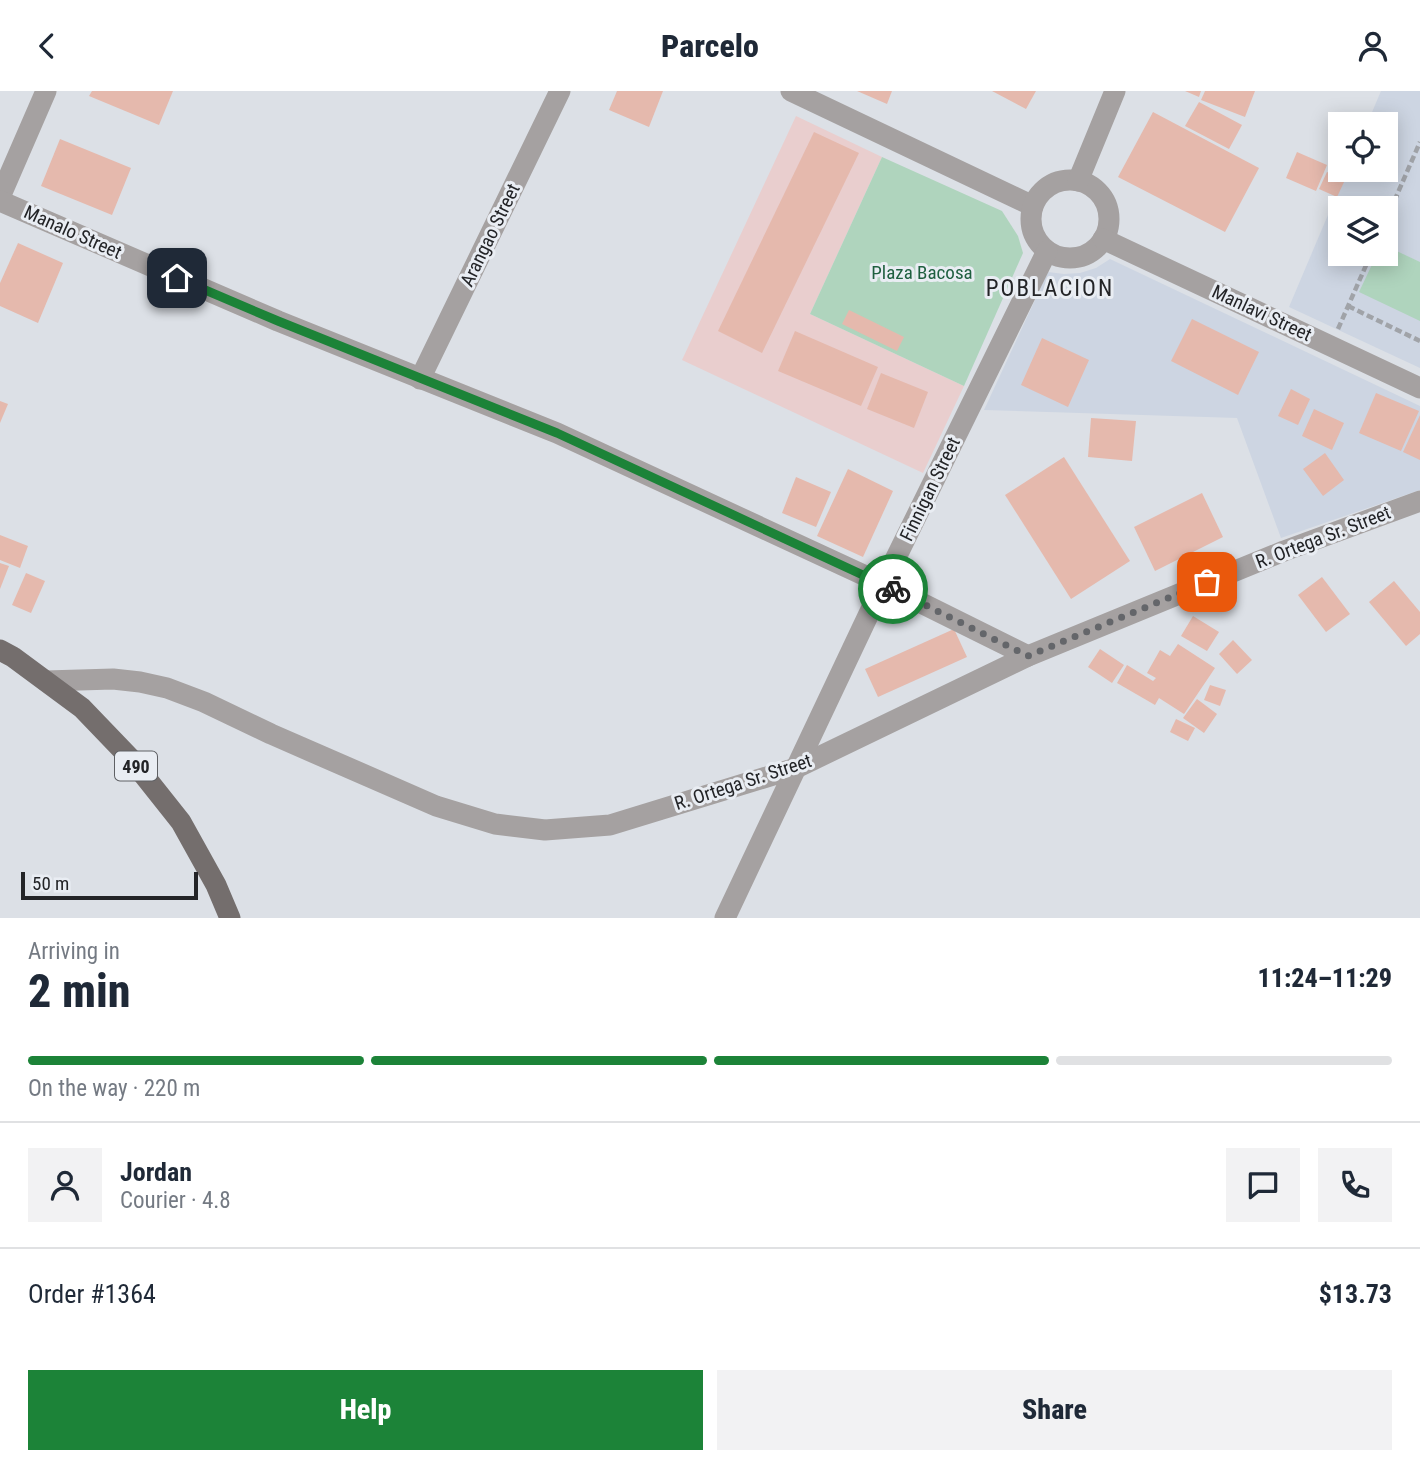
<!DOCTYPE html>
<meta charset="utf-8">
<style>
body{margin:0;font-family:"Roboto Condensed",sans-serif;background:#f2f2f3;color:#1f2937;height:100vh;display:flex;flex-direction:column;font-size:26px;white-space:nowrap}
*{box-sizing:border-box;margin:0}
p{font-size:23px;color:#747a83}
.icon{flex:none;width:38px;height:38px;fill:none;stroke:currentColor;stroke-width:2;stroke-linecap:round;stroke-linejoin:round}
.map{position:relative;height:827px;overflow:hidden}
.details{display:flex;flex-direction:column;background:#fff;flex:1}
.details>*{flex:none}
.tools{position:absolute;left:1328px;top:21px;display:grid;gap:14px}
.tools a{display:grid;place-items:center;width:70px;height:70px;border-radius:0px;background:#fff;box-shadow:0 4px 18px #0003;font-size:35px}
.scale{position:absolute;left:21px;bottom:18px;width:177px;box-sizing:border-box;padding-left:7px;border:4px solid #232427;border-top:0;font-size:19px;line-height:24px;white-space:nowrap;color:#232427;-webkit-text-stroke:5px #e9edf3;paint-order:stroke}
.pin{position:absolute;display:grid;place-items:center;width:60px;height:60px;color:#fff;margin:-30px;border-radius:14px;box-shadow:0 4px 10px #0006}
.courier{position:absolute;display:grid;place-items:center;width:70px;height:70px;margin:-35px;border:5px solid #1c8338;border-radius:50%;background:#fff;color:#222;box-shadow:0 2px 9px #0007}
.head em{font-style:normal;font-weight:800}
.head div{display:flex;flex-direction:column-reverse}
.head{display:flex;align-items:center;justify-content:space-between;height:119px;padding:0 28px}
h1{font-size:46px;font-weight:800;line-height:52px}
.bar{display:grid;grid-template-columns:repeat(4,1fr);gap:10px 7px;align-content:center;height:84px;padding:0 28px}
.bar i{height:9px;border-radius:5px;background:#e0e1e3}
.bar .current{background:#1c8338}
.bar p{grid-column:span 4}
.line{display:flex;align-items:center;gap:18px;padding:0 28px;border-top:2px solid #e0e1e3}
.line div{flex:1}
.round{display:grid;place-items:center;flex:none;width:74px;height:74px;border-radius:0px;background:#f2f2f3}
.cta{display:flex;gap:14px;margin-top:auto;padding:14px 28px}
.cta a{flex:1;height:80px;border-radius:0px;background:#1c8338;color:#fff;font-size:28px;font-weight:800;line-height:80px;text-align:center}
.cta a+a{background:#f2f2f3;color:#1f2937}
header{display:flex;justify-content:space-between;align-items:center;height:91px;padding:0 28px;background:#fff;font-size:32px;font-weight:800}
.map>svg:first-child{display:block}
.built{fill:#cdd5e2;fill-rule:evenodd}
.medical{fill:#e9cece}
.green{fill:#afd4bd}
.building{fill:#e5b9ad}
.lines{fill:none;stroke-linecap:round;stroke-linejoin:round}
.path{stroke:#a0a3a8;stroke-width:4.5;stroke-dasharray:7 3.5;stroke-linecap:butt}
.minor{stroke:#a5a1a1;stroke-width:21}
.major{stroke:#746e6d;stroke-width:21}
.done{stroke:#64666a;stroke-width:7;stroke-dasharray:0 12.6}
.route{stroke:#1c8338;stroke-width:9}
.labels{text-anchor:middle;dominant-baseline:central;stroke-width:6;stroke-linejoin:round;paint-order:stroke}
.shield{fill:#e9edf3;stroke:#5e6064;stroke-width:2}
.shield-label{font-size:18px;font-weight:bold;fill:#232427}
.street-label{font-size:19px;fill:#232427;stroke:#e9edf3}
.park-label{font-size:19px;fill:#1e5f3f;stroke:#e9edf3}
.quarter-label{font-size:23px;letter-spacing:2px;fill:#232427;stroke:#e9edf3}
</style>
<header><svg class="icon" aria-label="back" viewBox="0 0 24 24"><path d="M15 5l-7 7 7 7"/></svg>Parcelo<svg class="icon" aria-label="person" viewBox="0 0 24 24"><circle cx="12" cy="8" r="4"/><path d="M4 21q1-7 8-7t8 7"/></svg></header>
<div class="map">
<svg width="1420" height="827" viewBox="0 0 1420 827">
<rect width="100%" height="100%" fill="#dce0e6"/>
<g class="built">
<path d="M1381,0h39v277l-131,-61 58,-137h39v-46h-19zM1340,117h46v46h-46z"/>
<path d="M1110,168l310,147v84l-139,48 -44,-120 -253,-8 64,-138 16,2 16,-1 16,-5z"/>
</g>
<path class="medical" d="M796,25l86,41 -72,157 154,72 -41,87 -241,-113z"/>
<g class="green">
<path d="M882,66l120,54 16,25 5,17 -59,133 -154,-72z"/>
<path d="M1386,155l34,16v59l-61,-29 18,-38h9z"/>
</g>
<g class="building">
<path d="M92,0h81l-14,34 -70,-29z"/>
<path d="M617,0h46l-14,36 -40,-17z"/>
<path d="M857,0h35l-5,13z"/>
<path d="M992,0h44l-10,18z"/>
<path d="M1185,0h16l-2,6z"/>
<path d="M1205,0h50l-10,26 -44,-17z"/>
<path d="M1199,11l43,23 -13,24 -44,-23z"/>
<path d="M1153,21l106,56 -34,64 -107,-55z"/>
<path d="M814,41l45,21 -97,200 -44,-22z"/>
<path d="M60,48l71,29 -19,47 -71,-29z"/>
<path d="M1297,61l30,13 -11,26 -30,-13z"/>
<path d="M1327,81l18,8 -8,17 -18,-8z"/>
<path d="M18,152l45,20 -25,60 -38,-17v-23z"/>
<path d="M849,219l55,27 -7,14 -55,-27z"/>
<path d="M1192,228l67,33 -21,43 -67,-34z"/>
<path d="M795,240l83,36 -17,39 -83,-35z"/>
<path d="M1042,247l47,22 -21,47 -47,-22z"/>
<path d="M881,282l47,19 -14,36 -47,-19z"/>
<path d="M1291,298l19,10 -12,26 -20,-9z"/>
<path d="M1376,302l43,18 -18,40 -42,-18z"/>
<path d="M0,310l8,3 -8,19z"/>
<path d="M1314,318l30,14 -12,27 -30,-14z"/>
<path d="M1420,324v45l-17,-8z"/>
<path d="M1091,327l45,3 -4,40 -44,-4z"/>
<path d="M1325,362l19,27 -21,16 -20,-27z"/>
<path d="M1064,366l66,104 -59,38 -66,-104z"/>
<path d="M848,378l45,22 -30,66 -46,-21z"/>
<path d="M796,386l35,15 -15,35 -34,-14z"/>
<path d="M1202,402l21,44 -68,34 -21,-44z"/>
<path d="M0,444l28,11 -8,22 -20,-8z"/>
<path d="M0,472l9,3 -9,23z"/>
<path d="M26,482l19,8 -14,32 -19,-8z"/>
<path d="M1322,486l28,37 -24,18 -28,-37z"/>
<path d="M1394,490l26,31v22l-14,12 -37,-44z"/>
<path d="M1193,525l26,16 -12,19 -26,-15z"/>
<path d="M954,538l13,28 -89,40 -13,-28z"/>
<path d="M1233,549l19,20 -15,14 -18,-20z"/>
<path d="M1178,553l37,24 -31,46 -25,-16 -4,7 -38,-22 10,-18 26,16 3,-3 -9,-5 13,-23 10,6z"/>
<path d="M1100,558l24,16 -12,18 -24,-16z"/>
<path d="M1210,594l16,5 -6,16 -16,-6z"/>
<path d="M1197,608l20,15 -13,19 -21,-15z"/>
<path d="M1176,628l19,9 -7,13 -18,-9z"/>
</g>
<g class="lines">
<g class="path">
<path d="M1386,129l34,-78"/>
<path d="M1348,215l72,35"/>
<path d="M1338,238l33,-75"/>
</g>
<g class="minor">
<path d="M791,0l242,115"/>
<circle cx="1070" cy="128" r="39"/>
<path d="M1078,90l37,-90"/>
<path d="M0,106l46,-106"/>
<path d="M0,110l278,120 279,112 326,151 145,72"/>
<path d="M1103,148l317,149"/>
<path d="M420,288l140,-288"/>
<path d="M46,590l67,-2 27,3 27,6 37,14 67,32 165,72 59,18 50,6 65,-5 186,-57 232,-112 256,-105 136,-50"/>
<path d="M725,827l158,-334 164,-333"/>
</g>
<path class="major" d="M0,559l13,7 69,51 49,51 50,63 35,63 14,33"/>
</g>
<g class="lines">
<path class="done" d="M893,498l135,67 179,-74"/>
<path class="route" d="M177,187l101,43 279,112 336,156"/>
</g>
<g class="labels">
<rect class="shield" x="115" y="660.5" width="42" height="29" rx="5"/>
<g class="shield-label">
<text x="136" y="675">490</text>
</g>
<g class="street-label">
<text transform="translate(73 141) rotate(24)">Manalo Street</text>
<text transform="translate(490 144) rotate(-64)">Arangao Street</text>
<text transform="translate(1262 222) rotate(25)">Manlavi Street</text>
<text transform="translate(930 398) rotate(-64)">Finnigan Street</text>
<text transform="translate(1323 446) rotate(-21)">R. Ortega Sr. Street</text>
<text transform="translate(743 691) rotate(-18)">R. Ortega Sr. Street</text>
</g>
<g class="park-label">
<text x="922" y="181">Plaza Bacosa</text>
</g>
<g class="quarter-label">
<text x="1050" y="197">POBLACION</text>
</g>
</g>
</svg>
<div class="tools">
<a><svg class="icon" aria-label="locate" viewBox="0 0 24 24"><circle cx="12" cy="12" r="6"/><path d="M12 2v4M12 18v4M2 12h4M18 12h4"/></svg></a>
<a><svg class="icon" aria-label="layers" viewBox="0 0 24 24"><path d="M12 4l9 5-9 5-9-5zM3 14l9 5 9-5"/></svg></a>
</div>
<div class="scale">50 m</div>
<div class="pin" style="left:1207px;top:491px;background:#ea580c"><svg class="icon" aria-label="bag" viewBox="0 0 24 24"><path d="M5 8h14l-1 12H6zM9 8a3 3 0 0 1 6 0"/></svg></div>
<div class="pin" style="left:177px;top:187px;background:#1f2937"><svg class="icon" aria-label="home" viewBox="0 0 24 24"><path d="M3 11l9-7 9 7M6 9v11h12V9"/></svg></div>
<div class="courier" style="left:893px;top:498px"><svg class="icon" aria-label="bike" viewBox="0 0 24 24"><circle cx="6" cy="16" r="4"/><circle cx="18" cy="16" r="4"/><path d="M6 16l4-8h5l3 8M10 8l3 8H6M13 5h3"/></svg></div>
</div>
<section class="details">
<div class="head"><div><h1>2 min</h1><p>Arriving in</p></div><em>11:24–11:29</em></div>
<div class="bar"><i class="current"></i><i class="current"></i><i class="current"></i><i></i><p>On the way · 220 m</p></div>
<div class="line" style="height:126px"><a class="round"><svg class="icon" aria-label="person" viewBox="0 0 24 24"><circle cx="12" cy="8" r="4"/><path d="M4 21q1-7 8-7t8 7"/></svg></a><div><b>Jordan</b><p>Courier · 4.8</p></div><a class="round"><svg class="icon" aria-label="chat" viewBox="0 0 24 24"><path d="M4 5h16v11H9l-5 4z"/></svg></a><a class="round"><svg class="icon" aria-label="phone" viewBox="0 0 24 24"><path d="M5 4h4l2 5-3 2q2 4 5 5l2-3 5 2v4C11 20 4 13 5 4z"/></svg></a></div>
<div class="line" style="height:91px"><div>Order #1364</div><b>$13.73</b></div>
<div class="cta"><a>Help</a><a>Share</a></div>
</section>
